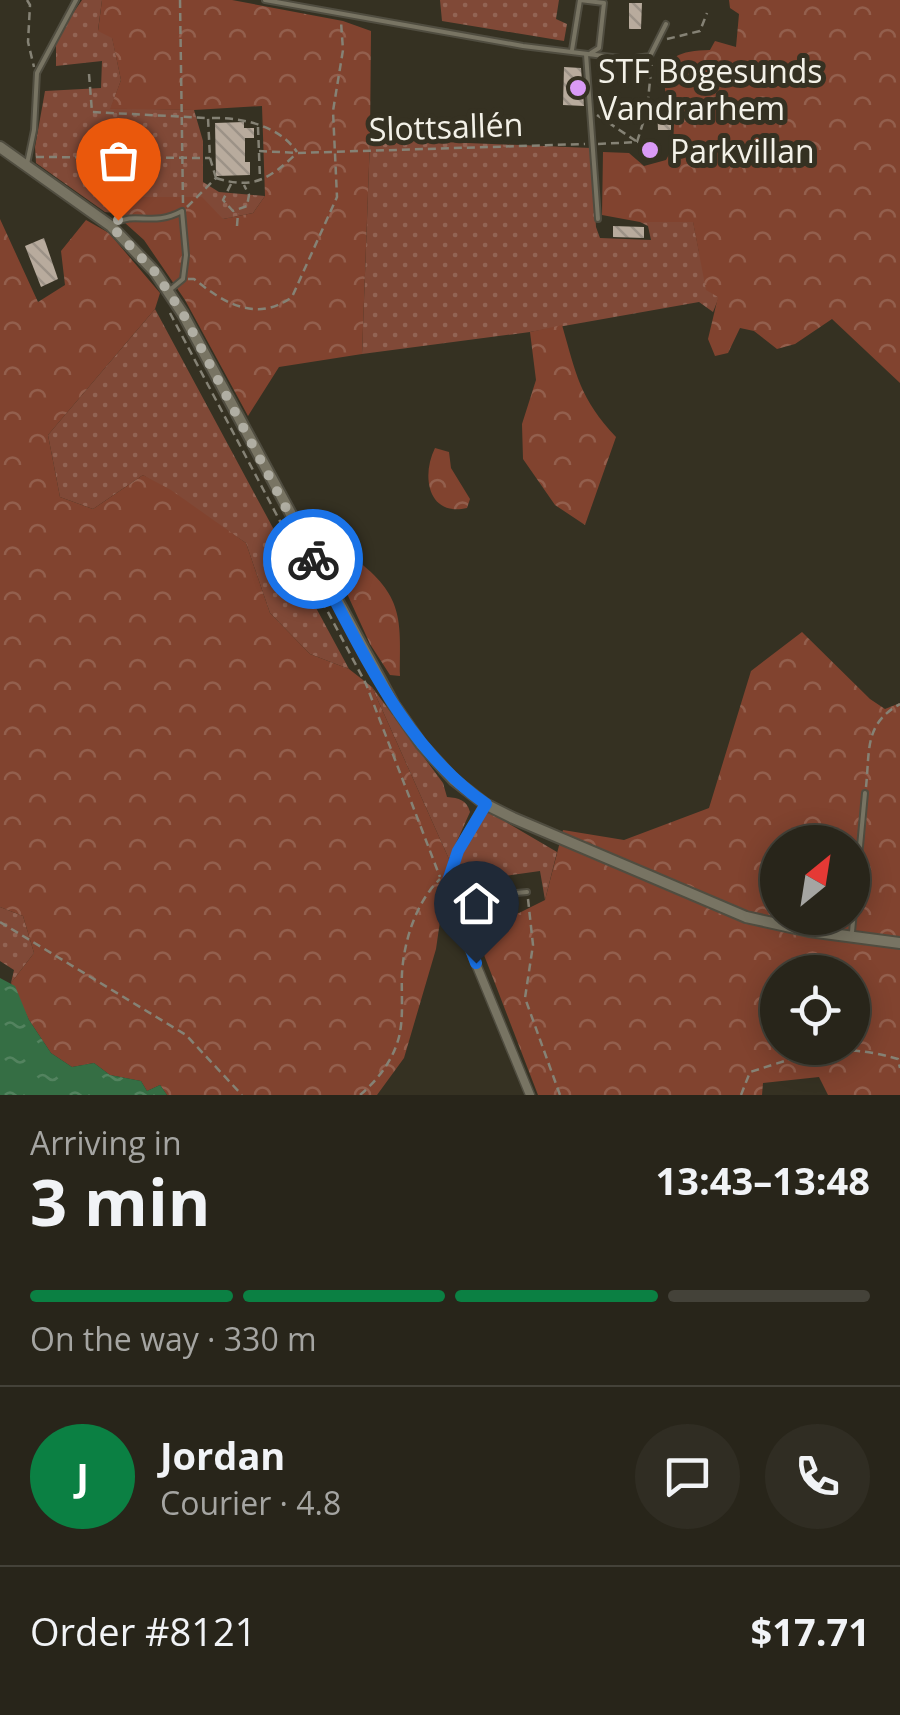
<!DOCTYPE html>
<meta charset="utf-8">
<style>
body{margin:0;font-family:"Open Sans",sans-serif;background:#302d23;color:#f1f3f6;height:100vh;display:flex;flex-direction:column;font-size:38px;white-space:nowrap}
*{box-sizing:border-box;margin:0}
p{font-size:32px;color:#a5a5a2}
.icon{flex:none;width:55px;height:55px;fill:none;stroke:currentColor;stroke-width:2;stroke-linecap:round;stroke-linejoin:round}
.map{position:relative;height:1095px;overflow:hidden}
.panel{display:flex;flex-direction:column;background:#28251a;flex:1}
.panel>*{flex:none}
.needle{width:65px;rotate:30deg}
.fabs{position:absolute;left:760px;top:825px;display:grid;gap:20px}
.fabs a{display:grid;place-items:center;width:110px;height:110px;border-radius:50%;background:#28251a;box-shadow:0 5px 25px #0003,0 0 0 2px #444239;font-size:50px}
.pin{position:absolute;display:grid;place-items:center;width:85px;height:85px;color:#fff;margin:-102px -42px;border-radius:50% 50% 50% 0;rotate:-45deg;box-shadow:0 0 10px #0007}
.pin .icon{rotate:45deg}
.courier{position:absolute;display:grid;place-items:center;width:100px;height:100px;margin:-50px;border:8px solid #1a73e8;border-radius:50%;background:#fff;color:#222;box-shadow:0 2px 12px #0007}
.headline em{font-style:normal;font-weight:700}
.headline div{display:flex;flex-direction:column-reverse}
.headline{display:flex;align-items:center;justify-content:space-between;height:170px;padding:0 30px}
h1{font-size:65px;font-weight:700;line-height:75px}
.bar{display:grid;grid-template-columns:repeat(4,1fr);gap:15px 10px;align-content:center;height:120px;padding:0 30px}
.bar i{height:12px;border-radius:8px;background:#444239}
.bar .current{background:#0b8043}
.bar p{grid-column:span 4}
.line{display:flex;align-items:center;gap:25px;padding:0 30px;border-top:2px solid #444239}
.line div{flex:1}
.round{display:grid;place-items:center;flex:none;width:105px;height:105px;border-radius:52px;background:#302d23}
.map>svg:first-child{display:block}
.grass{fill:url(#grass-dots)}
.forest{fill:url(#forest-crowns);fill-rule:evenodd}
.water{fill:url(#water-ripples)}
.building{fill:url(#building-back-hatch)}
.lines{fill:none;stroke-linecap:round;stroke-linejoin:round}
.service-casing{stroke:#504d40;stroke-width:8}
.minor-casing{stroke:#504d40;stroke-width:11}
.tertiary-casing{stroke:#504d40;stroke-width:14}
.path{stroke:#858275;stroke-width:2.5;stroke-dasharray:8 5;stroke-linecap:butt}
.service{stroke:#787463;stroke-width:4}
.minor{stroke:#787463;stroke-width:8}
.tertiary{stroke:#787463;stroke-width:10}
.done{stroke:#b0aea3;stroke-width:10;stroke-dasharray:0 18}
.route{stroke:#1a73e8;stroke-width:12}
.poi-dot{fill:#da9af6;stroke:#353122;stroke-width:4}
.labels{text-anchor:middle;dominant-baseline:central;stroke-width:10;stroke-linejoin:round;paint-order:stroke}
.poi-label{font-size:32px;fill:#f3f1e8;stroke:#353122;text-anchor:start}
.street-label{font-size:32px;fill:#f3f1e8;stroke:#353122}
</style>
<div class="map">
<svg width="900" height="1095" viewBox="0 0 900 1095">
<defs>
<pattern id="grass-dots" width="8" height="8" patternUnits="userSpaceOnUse" patternTransform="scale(2.5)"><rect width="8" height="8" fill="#804937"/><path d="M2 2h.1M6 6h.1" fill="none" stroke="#926454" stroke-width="1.8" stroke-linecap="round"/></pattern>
<pattern id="forest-crowns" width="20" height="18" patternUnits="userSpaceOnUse" patternTransform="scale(2.5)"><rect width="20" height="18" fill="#81432f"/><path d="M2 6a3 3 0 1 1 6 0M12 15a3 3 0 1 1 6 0" fill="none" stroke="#935f4d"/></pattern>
<pattern id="water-ripples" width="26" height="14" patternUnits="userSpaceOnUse" patternTransform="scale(2.5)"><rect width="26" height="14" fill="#356e44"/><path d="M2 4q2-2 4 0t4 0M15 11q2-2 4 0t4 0" fill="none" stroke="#53835f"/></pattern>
<pattern id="building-back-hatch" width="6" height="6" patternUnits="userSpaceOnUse" patternTransform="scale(2.5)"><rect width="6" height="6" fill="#b8ab9d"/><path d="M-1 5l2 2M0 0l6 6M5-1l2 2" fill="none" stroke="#9c9287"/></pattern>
</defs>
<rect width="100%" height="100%" fill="#353122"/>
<g class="grass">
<path d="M82,0h20l-4,30 14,7 9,43 -10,28 83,2 9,31v41l16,10 46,4 -12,17 -30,6 -126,-22 16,16 -8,-1 -69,-49 -1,-16 10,-56 56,-3 1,-27 -46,5v-28z"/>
<path d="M440,0h119l-3,19 11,5 -3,17 -122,-20z"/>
<path d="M370,139l221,9 5,79 4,11 51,2 -3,-14 -8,-4 53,-1 6,31 20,45 -6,15 -14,-10 -169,30 -168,22z"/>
<path d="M155,309l194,360 -39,-15 -40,-41 -24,-70 -103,-68 -50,34 -33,-12 -12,-62z"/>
<path d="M372,687l71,96 4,14c12,1 20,3 23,15l-21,47z"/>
<path d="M489,812l68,40 -12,48 -5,-29 -50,7 -4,12 -34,-13c7,-22 16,-52 37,-65z"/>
<path d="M0,907l23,9 11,37 -23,30 3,-13 -14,-9z"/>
</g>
<g class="forest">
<path d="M102,0h130l111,21 28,10 -1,108 -8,215 -83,13 -31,49 -63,-116 -41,-60 -48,-43h106l21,22 30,-6 12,-17 -3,-90 -68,4 -84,-1 11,-29 -9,-42 -14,-7z"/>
<path d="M729,0h171v383l-68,-64 -37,25 -18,5 -23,-18 -14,-3 -12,25 -13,3 -7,-17 10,-42 -12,-7 -13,-68h-53l-38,-7 1,-63 26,1 15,13 22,-6 7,-13 2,-44 -9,-5c-6,-40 8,-47 44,-48l5,-9 21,6 3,-33 -9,-6z"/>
<path d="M0,219l38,83 27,-17 -4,-34 25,-31 23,13 51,60 -5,16 -107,126 12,62 33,12 50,-34 28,15 75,53 24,70 40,41 39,15 23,18 77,172 -13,90 -32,109 -27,37h-210l-7,-10 -13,6 -6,-10 -31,-6 -16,-12 -22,4 -21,-14 -22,-33 -18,-37 23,-30 -11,-37 -23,-9z"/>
<path d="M562,325c14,49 18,74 54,112l-31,88 -30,-20 -32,-46 -1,-35 14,-44 -6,-48z"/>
<path d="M435,448l14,4 2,16 19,31 -3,9c-39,9 -46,-32 -32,-60z"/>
<path d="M359,562c46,36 41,61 41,114l-10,-1 -20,-31 -36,-79z"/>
<path d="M802,632l68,67 15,10 15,-6v392h-72l-9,-18 -56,6 -1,12h-224l-74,-192 55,10 26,-13 18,-70 61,10 85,-32 42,-137zM778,842h74v76h-74zM778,972h74v76h-74z"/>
</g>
<path class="water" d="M0,978l15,8 14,34 22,33 21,14 22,-4 16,12 31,6 6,10 13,-6 7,10h-167z"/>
<g class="building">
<path d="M629,3h13l-1,26h-12z"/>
<path d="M564,67l17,1 3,38 -21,-1z"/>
<path d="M671,104v26h-13l-1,-25z"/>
<path d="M244,122v6h10v10h-9v24h5v13l-34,1 -1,-53z"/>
<path d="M613,226l31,1v11l-31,-1z"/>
<path d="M44,238l14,41 -17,8 -16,-41z"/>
</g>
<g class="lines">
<g class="service-casing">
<g id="service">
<path d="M265,0l258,46 105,13 22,-3 16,-32"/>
<path d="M572,50l8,-50 24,3 -5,45 -8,5"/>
<path d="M586,54l12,165"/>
<path d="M27,164l7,-34 3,-57 39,-73"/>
<path d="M115,223c21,-12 38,4 67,-12l4,44 -3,24 -12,10"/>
<path d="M448,884l36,12 43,-4"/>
<path d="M852,932l13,-139"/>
</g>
</g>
<g class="minor-casing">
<path id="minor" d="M485,804l-27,47 -11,33 15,46 68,165"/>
</g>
<g class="tertiary-casing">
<path id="tertiary" d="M0,147l111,79 44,46 28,42 211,391 27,39 33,36 31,24 28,14 233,99 63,14 91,12"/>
</g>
<g class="path">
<path d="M27,0l3,5 -2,37 6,25"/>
<path d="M180,0l3,203"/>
<path d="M667,39l33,-8 7,-18"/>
<path d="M89,74l3,38 115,6"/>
<path d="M597,115l39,26"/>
<path d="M258,127l2,52"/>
<path d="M598,144l39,-2 10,-32 5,-49"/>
<path d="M259,151l38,2 288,-9"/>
<path d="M36,157l174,1"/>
<path d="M216,178l-6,-20 -2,-40c31,-1 70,6 89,34"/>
<path d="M216,178c37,12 53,1 80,-24"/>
<path d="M231,184l-8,16 10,11 14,-5 2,-11 -5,-10"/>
<path d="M187,207l29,-29"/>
<path d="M237,226l1,-13"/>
<path d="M188,279h6c30,24 62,44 98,18l45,-100 -4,-86 10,-61 -2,-28"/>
<path d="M170,313l196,371 74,193"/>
<path d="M866,787c4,-37 -2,-63 34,-83"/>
<path d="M528,899l5,46 -8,53 35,97"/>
<path d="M0,922l186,113 56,60"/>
<path d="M360,1095c18,-15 33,-35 39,-58 5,-21 2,-43 3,-64 2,-32 14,-71 38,-94"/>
<path d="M741,1095l9,-23c61,-19 84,-31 148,-13l2,9"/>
</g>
<use href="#service" class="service"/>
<use href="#minor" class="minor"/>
<use href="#tertiary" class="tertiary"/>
</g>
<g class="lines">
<path class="done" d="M118,220l-7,6 44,46 28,42 130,245"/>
<path class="route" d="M313,559c47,86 89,187 173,245l-28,47 -11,33 29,79"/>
</g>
<g class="poi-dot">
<circle cx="578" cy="88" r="10"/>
<circle cx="650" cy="150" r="10"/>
</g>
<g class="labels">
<g class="poi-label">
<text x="598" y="70">STF Bogesunds<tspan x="598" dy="37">Vandrarhem</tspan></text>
<text x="670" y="150">Parkvillan</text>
</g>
<g class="street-label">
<text transform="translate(446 126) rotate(-2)">Slottsallén</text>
</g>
</g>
</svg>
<div class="fabs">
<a><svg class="needle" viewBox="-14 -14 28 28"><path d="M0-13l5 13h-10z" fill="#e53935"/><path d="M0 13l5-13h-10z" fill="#a5a5a2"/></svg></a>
<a><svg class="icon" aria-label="locate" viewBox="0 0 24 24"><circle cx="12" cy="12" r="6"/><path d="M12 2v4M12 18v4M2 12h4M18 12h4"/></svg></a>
</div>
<div class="pin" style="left:118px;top:220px;background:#ea580c"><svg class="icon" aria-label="bag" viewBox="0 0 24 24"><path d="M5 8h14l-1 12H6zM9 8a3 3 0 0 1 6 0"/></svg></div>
<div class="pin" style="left:476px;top:963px;background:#1f2937"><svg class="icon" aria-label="home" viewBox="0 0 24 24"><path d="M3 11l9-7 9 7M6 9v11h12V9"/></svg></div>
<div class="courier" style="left:313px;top:559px"><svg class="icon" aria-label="bike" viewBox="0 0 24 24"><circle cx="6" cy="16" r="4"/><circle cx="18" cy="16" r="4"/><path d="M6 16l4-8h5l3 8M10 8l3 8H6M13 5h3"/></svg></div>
</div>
<section class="panel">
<div class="headline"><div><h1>3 min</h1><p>Arriving in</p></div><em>13:43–13:48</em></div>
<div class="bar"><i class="current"></i><i class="current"></i><i class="current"></i><i></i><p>On the way · 330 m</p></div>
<div class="line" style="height:180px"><b class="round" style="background:#0b8043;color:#fff">J</b><div><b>Jordan</b><p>Courier · 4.8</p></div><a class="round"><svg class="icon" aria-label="chat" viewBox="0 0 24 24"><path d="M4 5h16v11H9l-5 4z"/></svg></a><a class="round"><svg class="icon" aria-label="phone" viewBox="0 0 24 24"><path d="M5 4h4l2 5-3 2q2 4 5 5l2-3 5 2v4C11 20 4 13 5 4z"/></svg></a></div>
<div class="line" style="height:130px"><div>Order #8121</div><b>$17.71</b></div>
</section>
